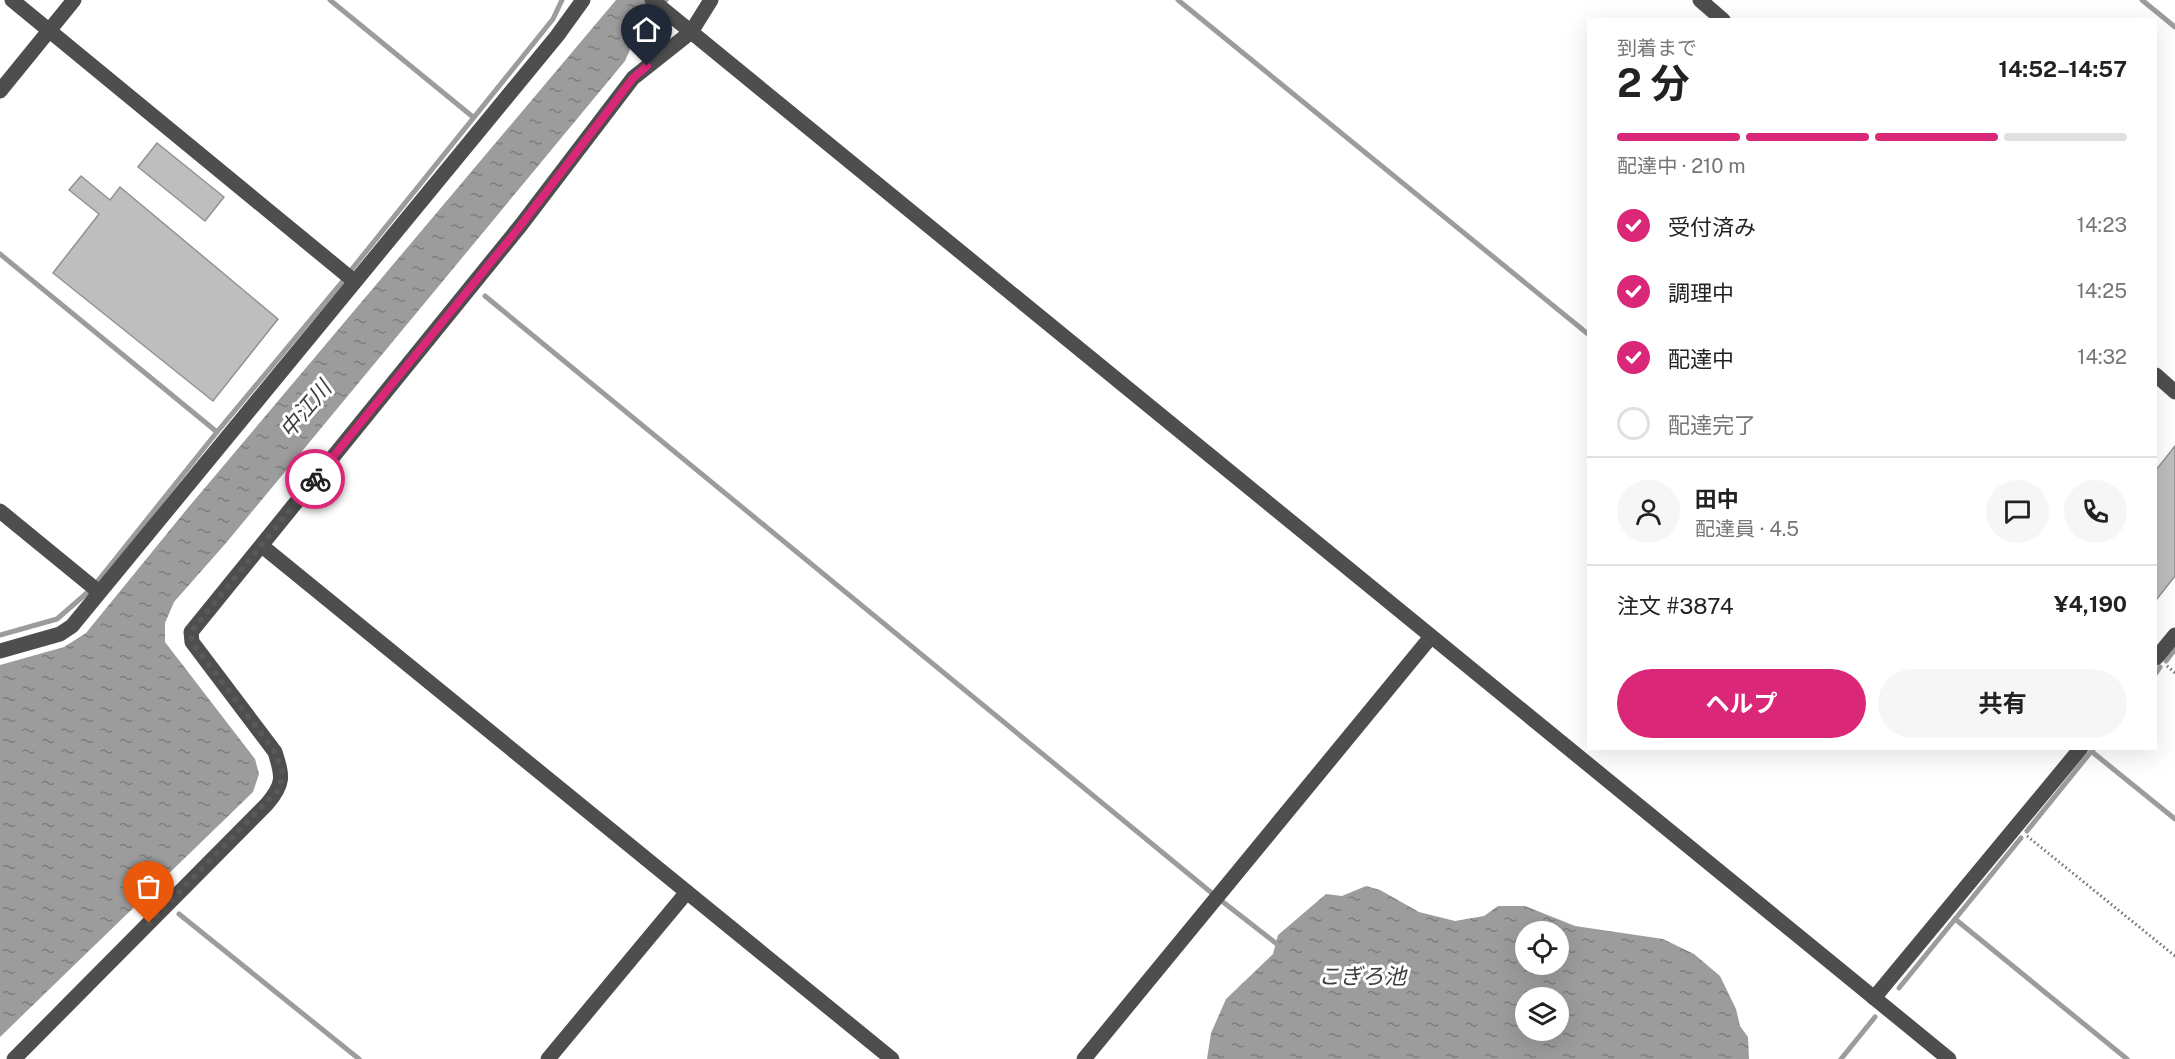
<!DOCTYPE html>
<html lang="ja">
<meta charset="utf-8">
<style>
body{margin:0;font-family:"Public Sans","Noto Sans JP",sans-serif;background:#f6f6f6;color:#222;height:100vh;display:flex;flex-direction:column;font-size:22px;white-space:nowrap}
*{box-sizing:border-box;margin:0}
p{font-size:20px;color:#767676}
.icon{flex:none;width:33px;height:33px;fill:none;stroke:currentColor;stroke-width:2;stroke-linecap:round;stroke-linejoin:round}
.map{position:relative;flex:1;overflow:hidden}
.side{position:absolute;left:1587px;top:18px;width:570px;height:732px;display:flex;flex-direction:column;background:#fff;border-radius:0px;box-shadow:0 6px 24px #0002}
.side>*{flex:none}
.tools{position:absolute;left:1515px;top:921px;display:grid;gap:12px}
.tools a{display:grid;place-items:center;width:54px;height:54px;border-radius:50%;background:#fff;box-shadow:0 6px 24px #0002;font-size:30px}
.pin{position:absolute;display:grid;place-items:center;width:51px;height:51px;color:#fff;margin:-62px -26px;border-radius:50% 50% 50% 0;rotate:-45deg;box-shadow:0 0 6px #0007}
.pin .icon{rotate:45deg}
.courier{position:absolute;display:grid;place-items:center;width:60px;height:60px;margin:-30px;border:4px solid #db2777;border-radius:50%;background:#fff;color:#222;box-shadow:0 2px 8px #0007}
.overview em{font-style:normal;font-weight:700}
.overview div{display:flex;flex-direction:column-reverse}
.overview{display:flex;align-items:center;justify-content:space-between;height:102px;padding:0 30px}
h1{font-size:39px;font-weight:700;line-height:45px}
.bar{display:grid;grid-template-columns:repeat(4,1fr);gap:9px 6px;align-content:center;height:72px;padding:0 30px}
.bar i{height:8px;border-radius:4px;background:#e0e0e0}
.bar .current{background:#db2777}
.bar p{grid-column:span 4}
.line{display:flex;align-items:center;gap:15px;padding:0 30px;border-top:2px solid #e0e0e0}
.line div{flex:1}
.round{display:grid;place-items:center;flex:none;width:63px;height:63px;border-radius:32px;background:#f6f6f6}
ol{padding:0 30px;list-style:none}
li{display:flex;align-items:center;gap:18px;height:66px}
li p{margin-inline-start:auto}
li .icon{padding:6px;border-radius:50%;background:#db2777;color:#fff;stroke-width:4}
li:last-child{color:#767676}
li i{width:33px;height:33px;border:3px solid #e0e0e0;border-radius:50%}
.button{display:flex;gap:12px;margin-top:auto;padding:12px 30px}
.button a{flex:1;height:69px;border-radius:36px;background:#db2777;color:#fff;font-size:24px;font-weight:700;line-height:69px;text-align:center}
.button a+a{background:#f6f6f6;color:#222}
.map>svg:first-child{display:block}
.water{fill:url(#water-ripples);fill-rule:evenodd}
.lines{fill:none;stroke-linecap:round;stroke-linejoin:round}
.stream{stroke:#9c9c9c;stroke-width:5}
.building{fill:#bebebe;stroke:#929292;stroke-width:1.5}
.path{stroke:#707070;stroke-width:3;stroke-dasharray:1.5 3;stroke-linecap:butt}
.minor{stroke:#4e4e4e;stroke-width:15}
.done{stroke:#595959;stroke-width:6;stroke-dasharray:0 10.8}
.route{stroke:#db2777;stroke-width:8}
.labels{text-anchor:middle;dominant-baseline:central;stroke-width:6;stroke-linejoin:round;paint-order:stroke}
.water-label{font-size:22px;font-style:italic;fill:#3d3d3d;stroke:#fff}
</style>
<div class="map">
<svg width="2175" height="1059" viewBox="0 0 2175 1059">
<defs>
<pattern id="water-ripples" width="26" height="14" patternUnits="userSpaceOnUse" patternTransform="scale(1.5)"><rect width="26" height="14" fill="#9c9c9c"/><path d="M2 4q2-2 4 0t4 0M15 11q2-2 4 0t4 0" fill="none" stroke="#7d7d7d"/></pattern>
</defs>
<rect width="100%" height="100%" fill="#fff"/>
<g class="water">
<path d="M616,0h53l-37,45 -7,16 -399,482 -52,59 -9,21v19l90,117 4,15 -6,18 -253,245v-372l64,-18 22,-14 101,-124z"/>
<path d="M1366,886l14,4 39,22 36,9 29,-5 14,-10h27l50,20 88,13 31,15 26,22 16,33 4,17 8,11 1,22h-542l4,-26 15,-34 47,-45 5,-19 48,-41 16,2zM1526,932h32v32h-32zM1526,998h32v32h-32z"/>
</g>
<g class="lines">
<g class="stream">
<path d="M330,0l143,117"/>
<path d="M1178,0l410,334"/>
<path d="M2142,0l33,27"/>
<path d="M0,254l217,178"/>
<path d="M352,269l201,-250 9,-19"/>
<path d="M485,296l728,598"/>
<path d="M97,582l120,-150 125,-150"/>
<path d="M0,635l57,-16 31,-27"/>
<path d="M2166,661l9,-12"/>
<path d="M2156,673l4,-6"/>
<path d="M2091,751l84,68"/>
<path d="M2027,831l67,-83"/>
<path d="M1223,902l54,42"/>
<path d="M179,914l180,145"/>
<path d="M1955,919l172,140"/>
<path d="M1899,988l122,-150"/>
<path d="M1841,1059l34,-42"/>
</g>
</g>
<g class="building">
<path d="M157,143l67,54 -19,24 -67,-54z"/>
<path d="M81,176l29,24 10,-13 158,132 -65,82 -160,-128 46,-59 -30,-24z"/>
<path d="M2175,446v130l-19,24v-130z"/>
</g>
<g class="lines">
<g class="path">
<path d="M2167,666l8,7"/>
<path d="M2027,836l148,120"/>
</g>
<g class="minor">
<path d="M12,0l342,281"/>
<path d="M652,0l1297,1059"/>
<path d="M1700,0l23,20"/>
<path d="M0,91l74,-91"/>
<path d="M2156,375l19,17"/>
<path d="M0,511l99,81"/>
<path d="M262,546l630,513"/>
<path d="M0,651l60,-17 12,-8 485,-590 26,-36"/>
<path d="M2156,658l19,-23"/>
<path d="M1874,998l207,-250"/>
<path d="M14,1059l253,-255c17,-20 16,-27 8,-52l-83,-110 -1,-10 330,-407 112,-147 58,-46 20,-32"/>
<path d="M548,1059l139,-167"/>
<path d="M1084,1059l346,-421"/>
</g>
</g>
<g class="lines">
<path class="done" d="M149,923l131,-135 2,-17 -7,-19 -83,-110 -1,-10 124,-153"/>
<path class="route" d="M315,479l206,-254 112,-147 14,-12"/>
</g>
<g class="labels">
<g class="water-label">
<text transform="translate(305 409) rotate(-50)">中江川</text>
<text x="1362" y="976">こぎろ池</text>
</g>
</g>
</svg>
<div class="tools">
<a><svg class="icon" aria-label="locate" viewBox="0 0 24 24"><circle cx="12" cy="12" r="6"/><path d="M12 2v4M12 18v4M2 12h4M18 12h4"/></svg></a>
<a><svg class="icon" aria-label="layers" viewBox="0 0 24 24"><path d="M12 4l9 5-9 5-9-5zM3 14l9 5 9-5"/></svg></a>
</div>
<div class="pin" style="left:149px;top:923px;background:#ea580c"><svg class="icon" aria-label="bag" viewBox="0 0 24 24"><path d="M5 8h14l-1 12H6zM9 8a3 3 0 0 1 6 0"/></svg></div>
<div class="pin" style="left:647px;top:66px;background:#1f2937"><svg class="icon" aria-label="home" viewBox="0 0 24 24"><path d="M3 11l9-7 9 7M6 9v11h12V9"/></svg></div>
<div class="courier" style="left:315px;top:479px"><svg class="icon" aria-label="bike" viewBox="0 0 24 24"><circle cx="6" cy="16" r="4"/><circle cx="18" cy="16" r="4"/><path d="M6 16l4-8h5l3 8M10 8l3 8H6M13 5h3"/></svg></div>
<section class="side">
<div class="overview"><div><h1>2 分</h1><p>到着まで</p></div><em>14:52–14:57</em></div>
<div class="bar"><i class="current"></i><i class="current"></i><i class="current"></i><i></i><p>配達中 · 210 m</p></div>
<ol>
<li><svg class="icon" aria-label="check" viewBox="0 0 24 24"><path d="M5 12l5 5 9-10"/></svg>受付済み<p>14:23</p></li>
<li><svg class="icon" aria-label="check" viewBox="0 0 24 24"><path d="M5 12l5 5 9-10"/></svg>調理中<p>14:25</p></li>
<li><svg class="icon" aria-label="check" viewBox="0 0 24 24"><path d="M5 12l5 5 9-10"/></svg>配達中<p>14:32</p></li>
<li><i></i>配達完了</li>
</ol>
<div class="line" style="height:108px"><a class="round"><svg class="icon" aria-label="person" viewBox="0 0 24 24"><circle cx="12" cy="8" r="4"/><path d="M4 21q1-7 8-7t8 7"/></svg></a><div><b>田中</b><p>配達員 · 4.5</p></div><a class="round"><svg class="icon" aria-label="chat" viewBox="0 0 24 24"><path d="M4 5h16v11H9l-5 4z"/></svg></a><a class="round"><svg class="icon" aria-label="phone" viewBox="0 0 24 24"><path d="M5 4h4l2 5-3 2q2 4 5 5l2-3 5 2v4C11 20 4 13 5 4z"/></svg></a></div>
<div class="line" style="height:78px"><div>注文 #3874</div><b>¥4,190</b></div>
<div class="button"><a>ヘルプ</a><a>共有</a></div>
</section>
</div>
